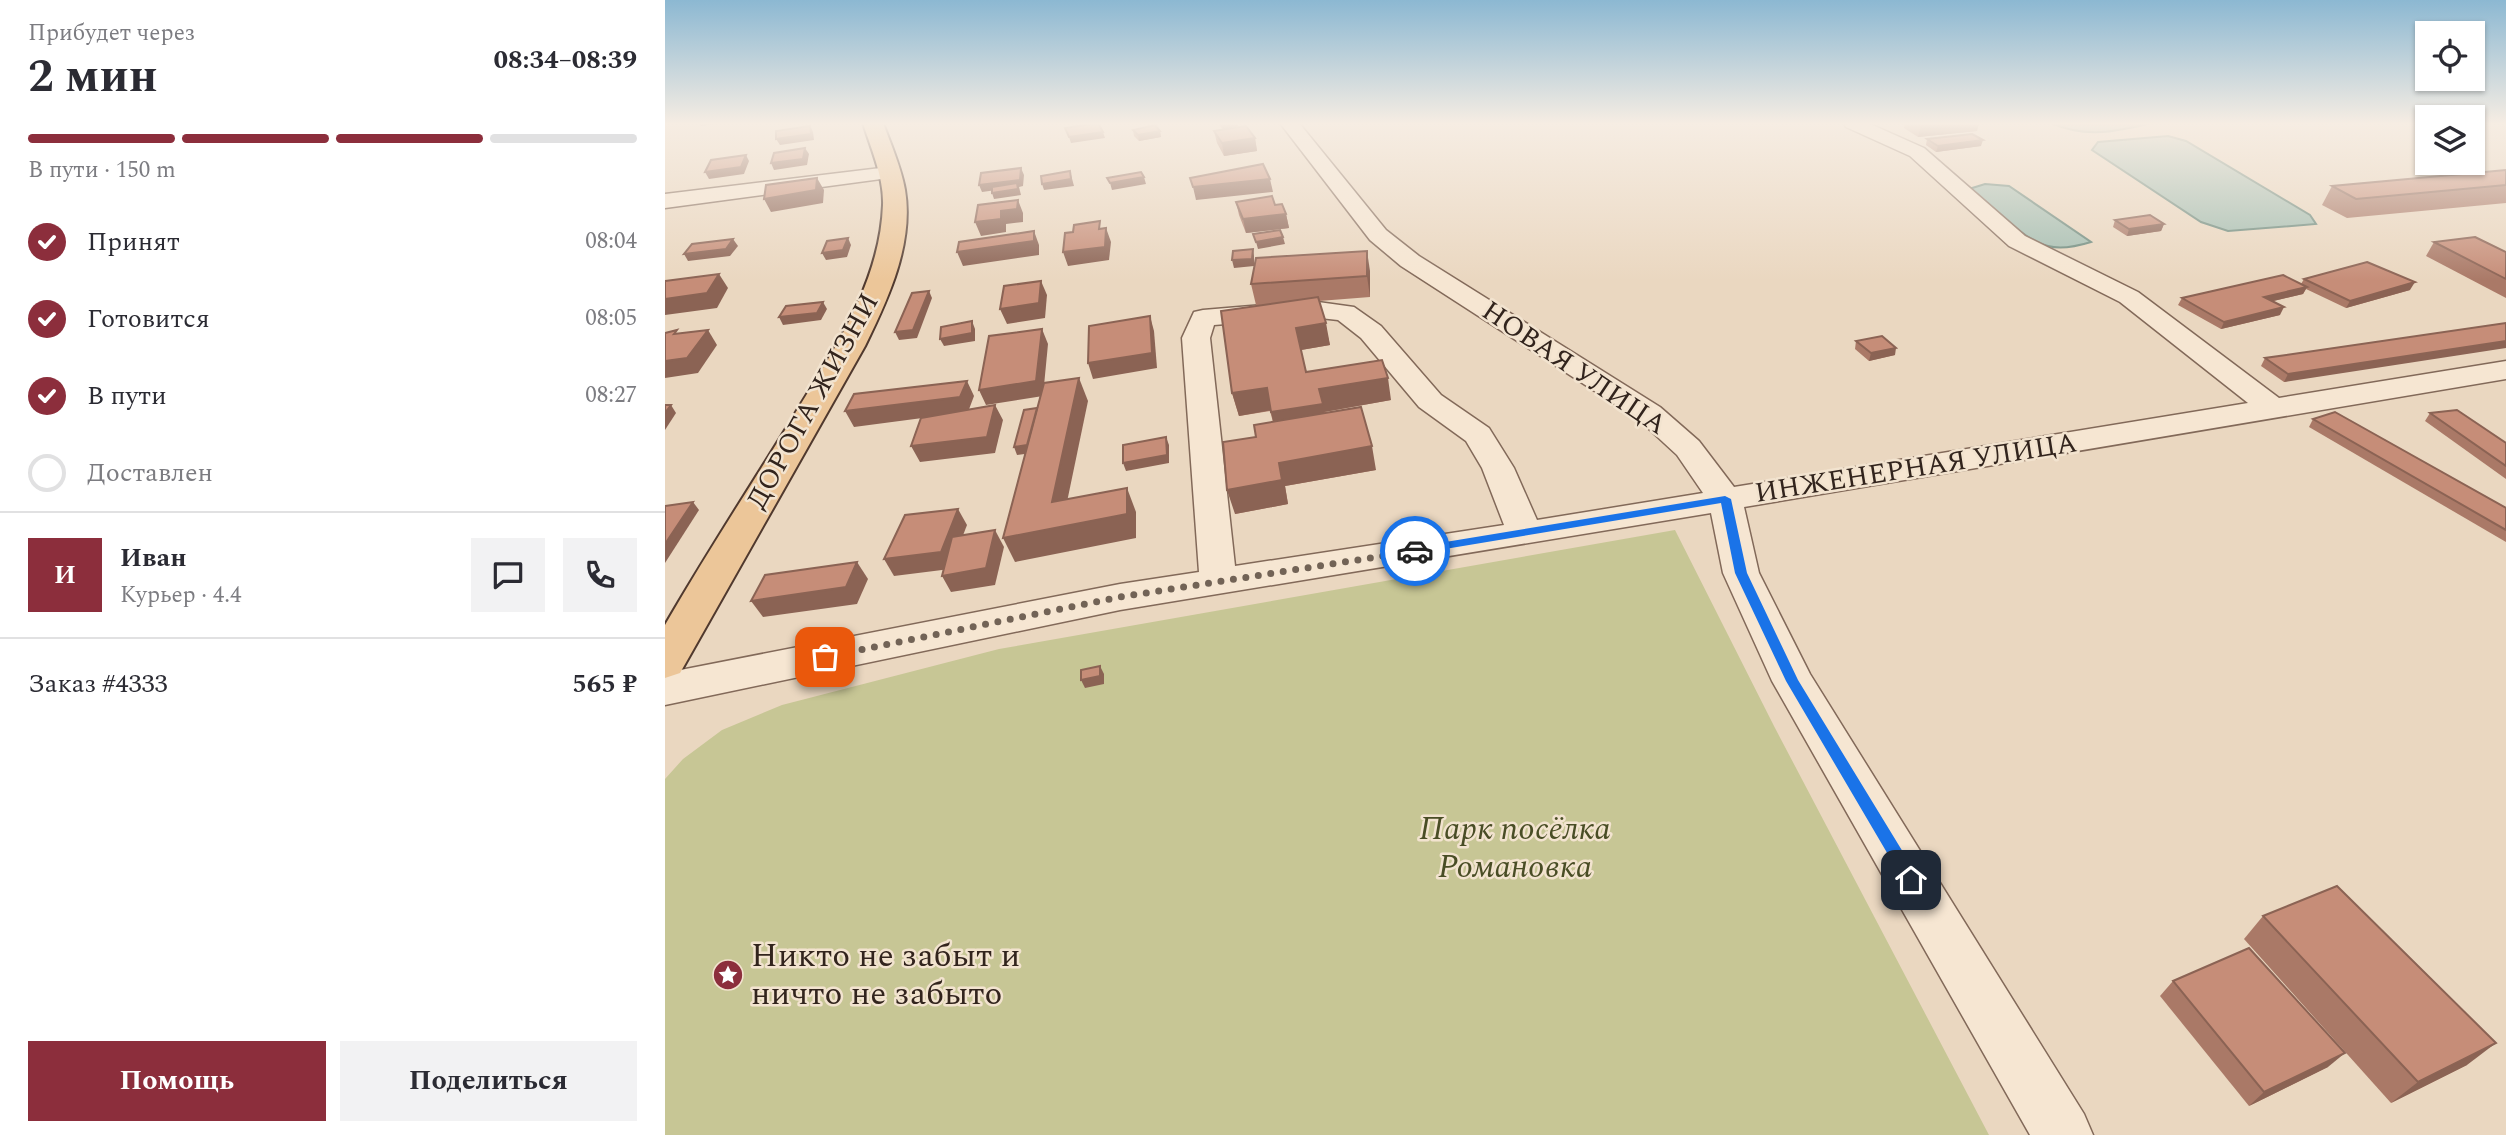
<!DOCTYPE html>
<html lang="ru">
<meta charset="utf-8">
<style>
body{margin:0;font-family:Spectral,serif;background:#f2f2f3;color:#2b2b33;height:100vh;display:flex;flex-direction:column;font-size:26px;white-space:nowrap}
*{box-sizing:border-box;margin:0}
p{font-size:23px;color:#7c7c81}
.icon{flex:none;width:38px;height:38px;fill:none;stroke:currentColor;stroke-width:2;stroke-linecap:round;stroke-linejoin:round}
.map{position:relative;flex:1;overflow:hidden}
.sheet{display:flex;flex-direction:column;background:#fff;width:665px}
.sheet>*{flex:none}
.buttons{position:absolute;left:1750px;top:21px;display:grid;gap:14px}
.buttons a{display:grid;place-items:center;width:70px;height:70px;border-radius:0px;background:#fff;box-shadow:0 2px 5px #0004;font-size:35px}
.pin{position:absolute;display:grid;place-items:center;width:60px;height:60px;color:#fff;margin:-30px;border-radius:14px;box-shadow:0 4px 10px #0006}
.courier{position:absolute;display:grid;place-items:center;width:70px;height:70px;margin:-35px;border:5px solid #1a73e8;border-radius:50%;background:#fff;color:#222;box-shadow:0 2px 9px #0007}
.overview em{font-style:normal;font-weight:700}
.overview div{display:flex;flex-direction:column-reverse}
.overview{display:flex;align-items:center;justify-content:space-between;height:119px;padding:0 28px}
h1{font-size:46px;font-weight:700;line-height:52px}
.bar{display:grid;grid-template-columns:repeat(4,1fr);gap:10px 7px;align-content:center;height:84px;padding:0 28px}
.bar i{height:9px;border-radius:5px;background:#e1e1e2}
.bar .selected{background:#8c2e3c}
.bar p{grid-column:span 4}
.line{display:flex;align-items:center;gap:18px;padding:0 28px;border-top:2px solid #e1e1e2}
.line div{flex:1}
.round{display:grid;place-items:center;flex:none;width:74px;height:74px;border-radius:0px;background:#f2f2f3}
ol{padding:0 28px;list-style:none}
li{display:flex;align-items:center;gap:21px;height:77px}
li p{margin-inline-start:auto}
li .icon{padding:7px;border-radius:50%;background:#8c2e3c;color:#fff;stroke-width:4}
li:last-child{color:#7c7c81}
li i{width:38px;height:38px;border:4px solid #e1e1e2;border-radius:50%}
.cta{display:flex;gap:14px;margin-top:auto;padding:14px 28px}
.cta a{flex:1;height:80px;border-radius:0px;background:#8c2e3c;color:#fff;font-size:28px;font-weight:700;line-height:80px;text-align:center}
.cta a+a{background:#f2f2f3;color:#2b2b33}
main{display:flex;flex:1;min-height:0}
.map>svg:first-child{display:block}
.green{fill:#c7c695}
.water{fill:#a3bdb1;stroke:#6b897d;stroke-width:2}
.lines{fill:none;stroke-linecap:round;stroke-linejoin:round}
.minor-casing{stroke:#826959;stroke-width:3}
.major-casing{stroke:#50392e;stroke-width:4}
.minor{fill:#f6e6d2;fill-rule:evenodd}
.major{fill:#ecc699;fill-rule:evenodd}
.wall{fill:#aa7967}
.shaded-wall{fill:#8b6354}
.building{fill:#c68d78;stroke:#8b6354;stroke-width:2}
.route{fill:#1a73e8}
.done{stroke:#726356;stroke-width:7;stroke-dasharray:0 12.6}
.labels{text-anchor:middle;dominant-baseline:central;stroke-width:5;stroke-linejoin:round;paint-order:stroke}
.street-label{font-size:28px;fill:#32241d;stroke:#f2e3cf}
.near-park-label{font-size:33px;font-style:italic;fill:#494d25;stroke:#f2e3cf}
.near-poi-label{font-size:33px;fill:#32241d;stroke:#f2e3cf;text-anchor:start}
</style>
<main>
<section class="sheet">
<div class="overview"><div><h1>2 мин</h1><p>Прибудет через</p></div><em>08:34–08:39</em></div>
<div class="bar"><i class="selected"></i><i class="selected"></i><i class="selected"></i><i></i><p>В пути · 150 m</p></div>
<ol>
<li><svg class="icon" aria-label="check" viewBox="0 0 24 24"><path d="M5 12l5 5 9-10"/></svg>Принят<p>08:04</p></li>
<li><svg class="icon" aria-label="check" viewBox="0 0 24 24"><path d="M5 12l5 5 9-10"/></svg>Готовится<p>08:05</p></li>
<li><svg class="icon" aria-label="check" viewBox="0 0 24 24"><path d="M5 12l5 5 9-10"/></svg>В пути<p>08:27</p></li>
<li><i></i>Доставлен</li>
</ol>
<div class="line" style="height:126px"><b class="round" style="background:#8c2e3c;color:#fff">И</b><div><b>Иван</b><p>Курьер · 4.4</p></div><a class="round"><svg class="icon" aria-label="chat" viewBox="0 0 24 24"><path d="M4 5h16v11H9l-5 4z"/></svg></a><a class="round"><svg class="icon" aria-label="phone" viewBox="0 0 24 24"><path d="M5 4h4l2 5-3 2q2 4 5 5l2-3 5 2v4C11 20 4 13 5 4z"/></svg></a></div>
<div class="line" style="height:91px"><div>Заказ #4333</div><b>565 ₽</b></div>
<div class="cta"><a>Помощь</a><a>Поделиться</a></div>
</section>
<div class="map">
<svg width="1841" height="1135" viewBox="0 0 1841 1135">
<rect width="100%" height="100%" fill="#ead7c0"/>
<path class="green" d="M1010,530l100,198 214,407h-1324v-356l18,-20 39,-29 60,-25 217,-56z"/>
<g class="water">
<path d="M1386,123h100c-35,9 -66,15 -100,0z"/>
<path d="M1503,136l18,5 124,74 6,9 -88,7 -27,-9 -109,-72 6,-8z"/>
<path d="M1320,184l24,2 82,56c-13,4 -29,8 -43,4 -23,-5 -59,-41 -79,-57z"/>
</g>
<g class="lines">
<g class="minor-casing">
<g id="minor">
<path d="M615,123h19l87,107 33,26 241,151 39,34 35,46 514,-84 -128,-101 -111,-56 -99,-90 -64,-29 -2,-4h24l56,25 101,88 113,56 141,106 227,-37v18l-762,128 15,66 51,101 274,440 9,21h-63l-258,-454 -49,-108 -12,-60 -591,97 -455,95v-32l455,-89 79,-12 -17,-234 12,-26 9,-2 108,-9 43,6 27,19 60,69 48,33 25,40 23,52 166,-27 -26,-38 -39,-36 -237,-153 -31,-26zM646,317l27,3 23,18 58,69 47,34 16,27 22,57 -269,41 -25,-228 4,-13z"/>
<path d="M224,167l7,2 3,4 -3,4 -231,31v-14z"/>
</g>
</g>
<g class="major-casing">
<path id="major" d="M198,123h20c8,22 18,44 22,67 9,54 -17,109 -40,156l-185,327 -15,5v-53c40,-69 83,-135 125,-203 40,-67 90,-136 93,-217 1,-28 -12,-56 -20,-82z"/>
</g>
<use href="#minor" class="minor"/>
<use href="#major" class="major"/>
</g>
<g class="wall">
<path d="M553,123h19l1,4 17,11 2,13 -33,5 -7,-13 -3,-12 9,-1z"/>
<path d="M1240,123h74l-2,8 -59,6 -14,-9z"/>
<path d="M468,130l27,1 1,6 -22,4 -5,-5z"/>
<path d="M1262,139l54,7 -45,6 -10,-7z"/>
<path d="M1841,170v33l-159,15 -25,-13 10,-19z"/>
<path d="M571,202l39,3 11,9 3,14 -43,5 -7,-18z"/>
<path d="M1450,220l49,4 -3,7 -34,5 -14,-9z"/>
<path d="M1769,242l72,10v46l-80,-42z"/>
<path d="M705,271v26l-51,4 11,44 -29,5 5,22 85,28 -67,12 52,58 -91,16 3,18 -53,10 21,-77 17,-15 -3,-11 -31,5 -7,-23 24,-88 -5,-21z"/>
<path d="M1639,279l106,11 -64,18 -40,-19 -3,5 -30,7 7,14 -59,14 -43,-24 4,-7 119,-14z"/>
<path d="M1841,323l-222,59 -23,-16 4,-8z"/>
<path d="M1191,341l39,14 -26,6 -14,-12z"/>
<path d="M1765,413l76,30v36l-81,-58z"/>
<path d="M1648,419l193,89v34l-197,-115z"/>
<path d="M1598,916l204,149 -76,38 -147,-164z"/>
<path d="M1508,981l155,86 -79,39 -89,-110z"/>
</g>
<g class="shaded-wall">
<path d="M34,123h23l-21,3z"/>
<path d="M565,123h7l1,5 -15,2 -1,-6z"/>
<path d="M1283,123h31l-2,8 -59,6 3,-12z"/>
<path d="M145,126l3,6 1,8 -34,5 -4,-6z"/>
<path d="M495,131l1,6 -22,4 -1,-6z"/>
<path d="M438,132l2,6 -34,5 -2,-6z"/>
<path d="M590,138l2,13 -33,5 -2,-13z"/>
<path d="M1318,140l-2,6 -45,6 2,-6z"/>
<path d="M140,148l4,6 -2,11 -33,5 -3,-7z"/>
<path d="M81,155l3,6 -5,13 -35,5 -4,-7z"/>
<path d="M356,168l3,7 -1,11 -4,1 2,8 -27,4 -2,-6 26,-6 -36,5 -3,-7z"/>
<path d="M405,171l4,15 -30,4 -2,-6z"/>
<path d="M479,177l2,7 -34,6 -2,-7z"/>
<path d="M152,178l7,12 -1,13 -52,9 -7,-13z"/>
<path d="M605,179l3,13 -77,8 -3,-13z"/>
<path d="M353,200l5,13v9l-17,2v8l-25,4 -6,-14 26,-11z"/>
<path d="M621,214l3,14 -43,5 -3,-14z"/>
<path d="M1499,224l-3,7 -34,5 2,-7z"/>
<path d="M441,228l5,14 -2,18 -41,6 -5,-14z"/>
<path d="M369,231l5,14v10l-76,11 -6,-14z"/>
<path d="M618,237l2,7 -27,5 -2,-7z"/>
<path d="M183,238l3,7 -4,12 -21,3 -4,-7z"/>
<path d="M68,239l5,7 -8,10 -42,5 -4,-7z"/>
<path d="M588,249l1,7v10l-20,2 -2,-8z"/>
<path d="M702,251l3,20v26l-3,-21z"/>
<path d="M54,274l9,14 -11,20 -52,7v-16z"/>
<path d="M376,281l6,14 -2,23 -38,6 -7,-15z"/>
<path d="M1750,282l-5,8 -64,18 4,-7z"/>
<path d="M1642,287l-4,7 -42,10 3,-7z"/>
<path d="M264,291l3,7 -15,40 -18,2 -4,-8z"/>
<path d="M158,302l4,7 -6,11 -38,5 -4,-8z"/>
<path d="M1619,307l-4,8 -59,14 3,-7z"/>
<path d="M485,316l4,15 3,37 -64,11 -5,-16z"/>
<path d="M307,321l3,8v12l-31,5 -4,-7z"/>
<path d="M661,323l4,22 -29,5 -5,-22z"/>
<path d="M377,329l6,15 -5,52 -57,9 -7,-15z"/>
<path d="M43,330l9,15 -19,28 -33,5v-17z"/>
<path d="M1841,341v7l-222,34 4,-8z"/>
<path d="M1231,348l-1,7 -26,6 2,-8z"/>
<path d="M414,378l9,23 -26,125 -10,-24z"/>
<path d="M723,378l3,22 -67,12 3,14 -51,9 -5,-23 48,-23z"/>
<path d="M302,381l7,15 -6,16 -114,15 -9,-16z"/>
<path d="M602,388l5,22 -33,6 -7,-23z"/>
<path d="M6,405l5,8 -11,17v-17z"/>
<path d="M330,405l8,15 -8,33 -75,9 -9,-16z"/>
<path d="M501,437l3,8v18l-43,8 -3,-8z"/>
<path d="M371,444l4,8 -23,3 -3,-8z"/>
<path d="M707,446l4,24 -91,16 3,18 -53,10 -8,-24 52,-27z"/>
<path d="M462,488l9,24v26l-121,24 -12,-24z"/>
<path d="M28,502l6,8 -34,53v-19z"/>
<path d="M293,509l9,16 -17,44 -56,7 -10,-17z"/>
<path d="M330,530l9,17 -9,38 -44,7 -9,-16z"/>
<path d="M192,562l11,17 -11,25 -94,13 -12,-16z"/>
<path d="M435,666l4,8v10l-19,4 -4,-8z"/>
<path d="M1831,1043l-29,22 -76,38 27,-21z"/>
<path d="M1680,1053l-17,14 -79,39 15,-14z"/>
</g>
<g class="building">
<path d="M433,123l5,9 -34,5 -4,-9z"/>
<path d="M1252,123h31l-27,2z"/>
<path d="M490,125l5,6 -22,4 -5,-5z"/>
<path d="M145,126l1,8 -35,5v-8z"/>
<path d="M581,126l9,12 -33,5 -8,-12z"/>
<path d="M1307,134l11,6 -45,6 -11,-7z"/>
<path d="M140,148l-2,11 -32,4 3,-10z"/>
<path d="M81,155l-5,12 -36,5 6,-12z"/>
<path d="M598,164l7,15 -77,8 -3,-9z"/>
<path d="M356,168l-1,12 -41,5 2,-12z"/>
<path d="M1841,170v15l-150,14 -24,-13z"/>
<path d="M405,171l1,8 -29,5 -1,-8z"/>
<path d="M476,172l3,5 -34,6 -3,-5z"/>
<path d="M152,178l-1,12 -52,9 2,-14z"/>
<path d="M352,183l1,6 -26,4v-6z"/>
<path d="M607,196l3,9 7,-1 4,10 -43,5 -7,-17z"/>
<path d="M353,200l-1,9 -16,2v8l-26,3 3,-17z"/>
<path d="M1485,215l14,9 -35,5 -14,-9z"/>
<path d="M435,221l-1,8 7,-1 -1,19 -42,5 2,-19 8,-1 1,-7z"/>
<path d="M615,230l3,7 -27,5 -3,-8z"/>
<path d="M369,231v10l-77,11 2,-10z"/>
<path d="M1810,237l31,15v27l-72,-37z"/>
<path d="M183,238l-5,12 -21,3 5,-12z"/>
<path d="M68,239l-7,10 -42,5 8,-10z"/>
<path d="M588,249l-1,10 -20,1 1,-9z"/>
<path d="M702,251v25l-116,8 5,-26z"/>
<path d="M1702,262l48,20 -65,19 -46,-22z"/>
<path d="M54,274l-12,19 -42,6v-18z"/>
<path d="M1618,275l24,12 -43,10 20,10 -60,15 -42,-24z"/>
<path d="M376,281l-2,22 -39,6 4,-23z"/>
<path d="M264,291l-16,39 -18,2 17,-39z"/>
<path d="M653,297l8,26 -30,5 10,44 76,-12 6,18 -69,11 4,15 -52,8 -4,-24 -35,5 -11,-82z"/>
<path d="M158,302l-6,11 -38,4 7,-11z"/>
<path d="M485,316l2,37 -64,10 1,-37z"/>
<path d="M307,321v12l-32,6 1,-12z"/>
<path d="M1841,323v18l-218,33 -23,-16z"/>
<path d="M377,329l-6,52 -57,9 10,-54z"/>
<path d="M12,330l-3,4 34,-4 -21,28 -22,3v-28z"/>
<path d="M1217,336l14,12 -25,5 -15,-12z"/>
<path d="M414,378l-27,124 75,-14v26l-124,24 41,-155z"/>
<path d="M302,381l-7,16 -115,14 9,-17z"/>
<path d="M0,405h6l-6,8z"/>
<path d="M330,405l-8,32 -76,9 10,-28z"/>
<path d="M696,407l11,39 -93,17 3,17 -55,10 -4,-48 33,-5 -2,-12z"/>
<path d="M372,408l-10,37 -13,2 10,-37z"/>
<path d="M1792,410l49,33v23l-76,-53z"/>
<path d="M1670,412l171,96v22l-193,-111z"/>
<path d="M501,437l1,18 -44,8v-18z"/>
<path d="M28,502l-28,42v-38z"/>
<path d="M293,509l-17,43 -57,7 21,-44z"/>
<path d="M330,530l-9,38 -44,8 10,-39z"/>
<path d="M192,562l-11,25 -95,14 14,-26z"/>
<path d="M435,666v10l-19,4v-10z"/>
<path d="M1672,886l159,157 -78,39 -155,-166z"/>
<path d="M1584,948l96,105 -81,39 -91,-111z"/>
</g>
<linearGradient id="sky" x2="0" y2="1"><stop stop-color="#8cb8d2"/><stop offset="0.44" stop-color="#f6ede3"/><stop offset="1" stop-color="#f6ede3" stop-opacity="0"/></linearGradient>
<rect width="1841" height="281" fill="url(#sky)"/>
<path class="route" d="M1060,496l6,3 16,74 51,107 119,195 2,5 -2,5h-11l-120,-204 -51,-108 -14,-70 -306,51 -6,-3 6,-4z"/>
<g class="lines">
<path class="done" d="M160,657l295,-60 295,-46"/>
</g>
<defs>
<g id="sight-disc" transform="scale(1.575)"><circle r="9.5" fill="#8c2e3c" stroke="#f2e3cf"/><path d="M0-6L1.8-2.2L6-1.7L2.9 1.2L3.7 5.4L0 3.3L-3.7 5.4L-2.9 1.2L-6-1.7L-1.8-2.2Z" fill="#fff"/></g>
</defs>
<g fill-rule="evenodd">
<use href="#sight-disc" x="63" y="975"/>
</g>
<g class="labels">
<g class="street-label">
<text transform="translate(909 368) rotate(34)">НОВАЯ УЛИЦА</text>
<text transform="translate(148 401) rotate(-61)">ДОРОГА ЖИЗНИ</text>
<text transform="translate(1251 468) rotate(-9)">ИНЖЕНЕРНАЯ УЛИЦА</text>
</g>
<g class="near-park-label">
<text x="850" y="829">Парк посёлка<tspan x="850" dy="38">Романовка</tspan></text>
</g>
<g class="near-poi-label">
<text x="86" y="956">Никто не забыт и<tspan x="86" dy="38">ничто не забыто</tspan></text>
</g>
</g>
</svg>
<div class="buttons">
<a><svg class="icon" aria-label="locate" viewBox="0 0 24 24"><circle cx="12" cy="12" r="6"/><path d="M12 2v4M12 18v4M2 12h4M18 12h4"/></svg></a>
<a><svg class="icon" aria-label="layers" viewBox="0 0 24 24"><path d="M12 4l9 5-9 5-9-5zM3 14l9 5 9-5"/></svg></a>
</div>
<div class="pin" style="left:160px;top:657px;background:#ea580c"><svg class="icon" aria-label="bag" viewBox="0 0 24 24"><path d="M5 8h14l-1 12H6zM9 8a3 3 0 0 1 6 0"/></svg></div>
<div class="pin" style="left:1246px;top:880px;background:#1f2937"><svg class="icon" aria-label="home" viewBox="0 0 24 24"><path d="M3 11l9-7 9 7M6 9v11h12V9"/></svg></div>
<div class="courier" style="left:750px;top:551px"><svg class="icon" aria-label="car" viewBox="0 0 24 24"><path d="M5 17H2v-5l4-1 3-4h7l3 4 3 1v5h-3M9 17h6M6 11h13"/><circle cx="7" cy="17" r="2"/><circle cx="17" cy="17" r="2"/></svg></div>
</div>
</main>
